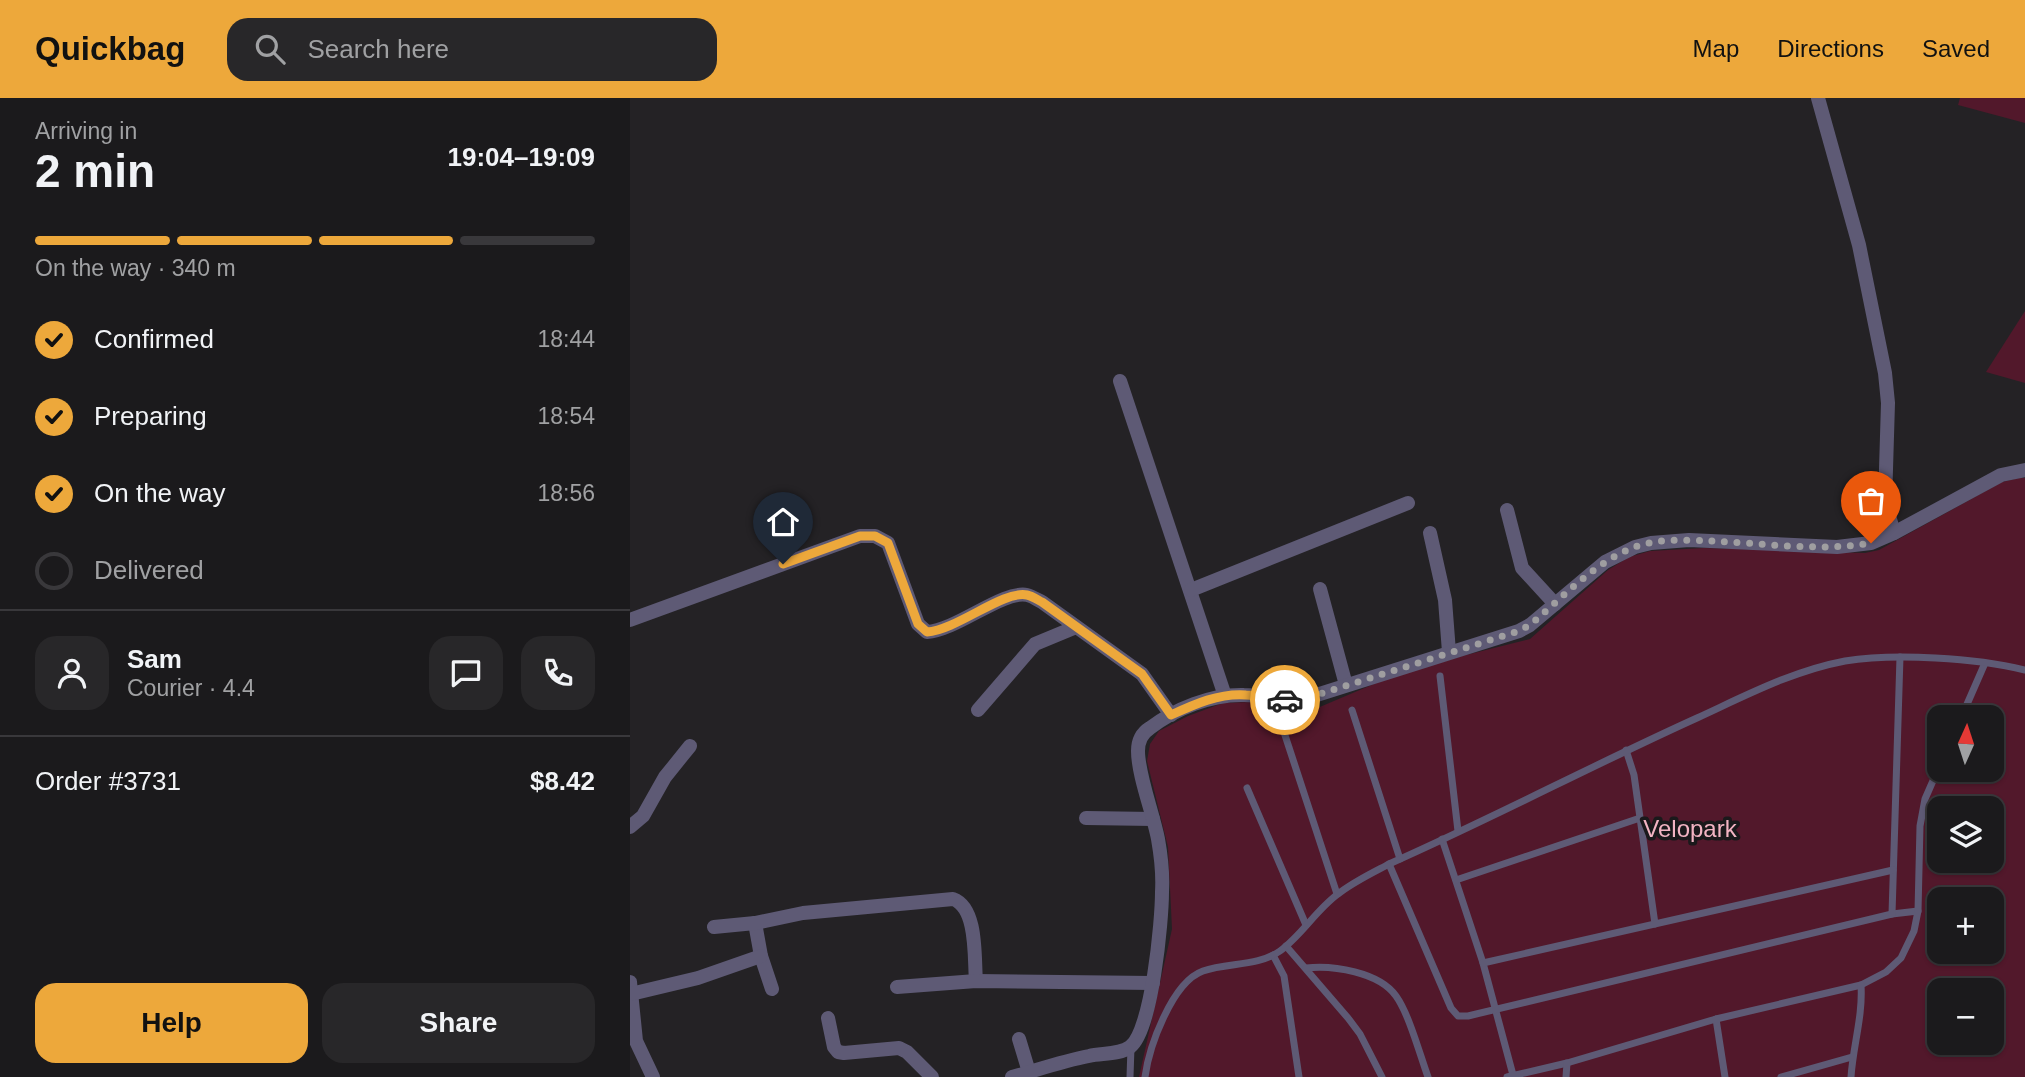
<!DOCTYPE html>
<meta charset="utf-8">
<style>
body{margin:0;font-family:Helvetica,sans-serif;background:#282729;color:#f1f3f6;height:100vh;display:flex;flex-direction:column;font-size:26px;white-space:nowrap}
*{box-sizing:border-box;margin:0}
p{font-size:23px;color:#a0a1a3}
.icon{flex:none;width:38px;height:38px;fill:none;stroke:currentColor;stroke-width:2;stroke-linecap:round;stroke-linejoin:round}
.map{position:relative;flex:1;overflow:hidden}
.side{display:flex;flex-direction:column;background:#1b1a1c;width:630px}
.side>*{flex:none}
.needle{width:46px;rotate:3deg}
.tools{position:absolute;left:1297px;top:607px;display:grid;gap:14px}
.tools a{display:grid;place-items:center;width:77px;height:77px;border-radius:14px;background:#1b1a1c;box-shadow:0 2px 5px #0004,0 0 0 2px #39383b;font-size:35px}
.pin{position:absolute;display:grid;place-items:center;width:60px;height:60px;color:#fff;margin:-72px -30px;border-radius:50% 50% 50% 0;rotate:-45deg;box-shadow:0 0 7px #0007}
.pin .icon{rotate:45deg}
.courier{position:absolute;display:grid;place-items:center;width:70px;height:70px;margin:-35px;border:5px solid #eda83b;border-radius:50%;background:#fff;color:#222;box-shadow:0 2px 9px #0007}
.summary em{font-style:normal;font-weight:700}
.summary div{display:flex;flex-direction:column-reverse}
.summary{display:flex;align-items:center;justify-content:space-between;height:119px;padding:0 35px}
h1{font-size:46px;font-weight:700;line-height:52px}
.bar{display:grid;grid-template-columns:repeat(4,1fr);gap:10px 7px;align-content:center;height:84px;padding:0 35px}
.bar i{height:9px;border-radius:5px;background:#39383b}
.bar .on{background:#eda83b}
.bar p{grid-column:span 4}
.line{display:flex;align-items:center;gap:18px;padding:0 35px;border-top:2px solid #39383b}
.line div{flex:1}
.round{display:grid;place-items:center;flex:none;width:74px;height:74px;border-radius:21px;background:#282729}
ol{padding:0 35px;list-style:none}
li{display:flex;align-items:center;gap:21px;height:77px}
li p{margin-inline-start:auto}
li .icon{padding:7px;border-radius:50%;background:#eda83b;color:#111;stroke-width:4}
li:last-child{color:#a0a1a3}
li i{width:38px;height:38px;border:4px solid #39383b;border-radius:50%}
.action{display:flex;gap:14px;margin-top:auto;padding:14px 35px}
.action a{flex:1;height:80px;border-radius:21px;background:#eda83b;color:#111;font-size:28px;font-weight:700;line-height:80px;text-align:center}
.action a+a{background:#282729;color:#f1f3f6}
header{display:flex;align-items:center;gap:42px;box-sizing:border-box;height:98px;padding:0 35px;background:#eda83b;color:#111}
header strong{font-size:33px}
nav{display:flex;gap:38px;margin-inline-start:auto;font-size:24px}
.search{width:490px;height:63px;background:#282729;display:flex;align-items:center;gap:18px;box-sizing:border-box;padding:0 24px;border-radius:21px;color:#a0a1a3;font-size:26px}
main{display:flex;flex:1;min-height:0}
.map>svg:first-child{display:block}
.green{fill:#52182b;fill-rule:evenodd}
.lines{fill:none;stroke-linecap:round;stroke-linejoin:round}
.lane{stroke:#5e5a75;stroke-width:7}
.street{stroke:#5e5a75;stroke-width:14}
.done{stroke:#9f9ea0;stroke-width:7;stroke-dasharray:0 12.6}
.route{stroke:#eda83b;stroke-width:9}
.labels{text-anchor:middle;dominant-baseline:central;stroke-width:7;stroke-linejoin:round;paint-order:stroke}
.park-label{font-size:24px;fill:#f3b4c3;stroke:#1a191b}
</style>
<header>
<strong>Quickbag</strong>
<div class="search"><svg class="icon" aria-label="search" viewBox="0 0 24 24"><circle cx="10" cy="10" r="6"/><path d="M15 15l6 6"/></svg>Search here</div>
<nav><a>Map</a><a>Directions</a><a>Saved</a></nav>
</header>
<main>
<section class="side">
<div class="summary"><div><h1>2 min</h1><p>Arriving in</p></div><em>19:04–19:09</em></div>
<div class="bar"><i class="on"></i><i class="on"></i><i class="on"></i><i></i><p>On the way · 340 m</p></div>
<ol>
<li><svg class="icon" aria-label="check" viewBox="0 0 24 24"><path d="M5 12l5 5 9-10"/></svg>Confirmed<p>18:44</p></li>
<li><svg class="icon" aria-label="check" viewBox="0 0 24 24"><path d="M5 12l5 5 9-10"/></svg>Preparing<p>18:54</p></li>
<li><svg class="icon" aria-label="check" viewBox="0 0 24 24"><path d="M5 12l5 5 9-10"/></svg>On the way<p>18:56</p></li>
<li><i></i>Delivered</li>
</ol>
<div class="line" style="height:126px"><a class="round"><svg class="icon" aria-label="person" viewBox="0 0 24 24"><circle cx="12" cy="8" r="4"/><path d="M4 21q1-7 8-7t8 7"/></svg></a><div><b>Sam</b><p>Courier · 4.4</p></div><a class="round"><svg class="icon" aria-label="chat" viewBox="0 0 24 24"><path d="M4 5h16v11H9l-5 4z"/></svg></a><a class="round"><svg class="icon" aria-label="phone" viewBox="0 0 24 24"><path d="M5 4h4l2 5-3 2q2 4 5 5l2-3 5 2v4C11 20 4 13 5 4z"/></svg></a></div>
<div class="line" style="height:91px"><div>Order #3731</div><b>$8.42</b></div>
<div class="action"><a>Help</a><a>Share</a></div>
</section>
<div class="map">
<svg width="1395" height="979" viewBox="0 0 1395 979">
<rect width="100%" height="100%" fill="#242225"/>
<g class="green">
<path d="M1330,0h65v25l-67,-18z"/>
<path d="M1395,213v72l-39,-11z"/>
<path d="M1389,380h6v599h-886l33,-148 -4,-82 -21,-86 3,-17 9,-13 29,-15 35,-13 28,-1 39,10 25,-3 66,-28 81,-25 68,-17 78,-69 21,-13 21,-6 54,-3 161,5 14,-3 123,-68zM1309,620h53v52h-53zM1309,710h53v53h-53zM1309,802h53v52h-53zM1309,892h53v53h-53z"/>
</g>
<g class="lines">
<g class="lane">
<path d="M810,578l18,155"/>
<path d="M722,612l48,149"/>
<path d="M1331,620l24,-55"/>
<path d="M651,625l56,171"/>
<path d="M996,652l8,25 21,149"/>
<path d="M617,690l59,137"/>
<path d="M812,741l41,124 30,112"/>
<path d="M759,766l62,144 7,8h10l424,-102 26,-3"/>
<path d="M826,782l184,-62"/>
<path d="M1262,816l8,-257"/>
<path d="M656,848l62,72 12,16 22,43"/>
<path d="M643,857l11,21 15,101"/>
<path d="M853,865l410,-93"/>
<path d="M676,870c27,-3 73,4 90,28 13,18 24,59 32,81"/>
<path d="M1086,921l9,58"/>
<path d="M500,979l1,-30"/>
<path d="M515,979c4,-30 27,-95 58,-106 25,-9 54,-4 77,-20 22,-16 36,-41 58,-57 15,-12 34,-21 51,-30 104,-46 204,-99 308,-146 48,-22 95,-47 148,-57 50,-8 131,-3 180,9"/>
<path d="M877,979l60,-14 149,-44 145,-34 25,-13 15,-14 13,-27 4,-20 2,-85 5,-27 14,-32"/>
<path d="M936,979l1,-14"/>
<path d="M1151,979l71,-20"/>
<path d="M1221,979c2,-31 12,-61 10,-92"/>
</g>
<g class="street">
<path d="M1188,0l41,147 26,128 3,30 -3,99 9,31"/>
<path d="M490,283l105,315"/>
<path d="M877,412l15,58 33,36"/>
<path d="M800,435l15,67 4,52"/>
<path d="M690,491l26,96"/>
<path d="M561,492l217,-87"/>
<path d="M0,522l230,-84h15l13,7 30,81 9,8c30,-2 76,-42 100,-37 5,1 11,5 15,7l100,72 29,41"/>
<path d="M348,612l57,-66 41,-17"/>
<path d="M456,720l67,1"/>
<path d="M0,729l13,-11 22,-39 25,-31"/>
<path d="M125,825l6,33 11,33"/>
<path d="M84,829l41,-4 48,-10 150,-14c25,9 21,59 23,82"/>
<path d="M0,884l6,59 17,36"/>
<path d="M267,889l79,-6 177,2"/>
<path d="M1,896l67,-16 63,-22"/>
<path d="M198,920l6,29 4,5 6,1 55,-5 8,4 25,25"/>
<path d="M389,941l10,33"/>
<path d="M382,979c25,-7 51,-16 77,-21 13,-3 30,-1 41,-9 22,-16 32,-127 32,-155 1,-17 -1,-36 -4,-53 -5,-26 -20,-64 -20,-88 0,-10 4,-18 12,-23 25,-19 61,-34 94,-33 22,0 41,7 63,3l212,-67 11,-6 75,-63 30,-15 16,-4 38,-3 148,7 34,-4 23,-10 107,-58 24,-5"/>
</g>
</g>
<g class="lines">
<path class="done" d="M655,602l22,-2 212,-67 11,-6c32,-27 63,-61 102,-77 24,-10 54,-8 79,-7 52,2 109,11 160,2"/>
<path class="route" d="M153,466l77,-28h15l13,7 30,81 9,8c30,-2 76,-42 100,-37 5,1 11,5 15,7l100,72 29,41c24,-11 48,-22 75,-20 13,0 26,4 39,5"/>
</g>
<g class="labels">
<g class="park-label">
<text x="1060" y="730">Velopark</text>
</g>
</g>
</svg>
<div class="tools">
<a><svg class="needle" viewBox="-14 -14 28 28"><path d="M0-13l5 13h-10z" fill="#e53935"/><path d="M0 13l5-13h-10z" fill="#a0a1a3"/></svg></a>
<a><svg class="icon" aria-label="layers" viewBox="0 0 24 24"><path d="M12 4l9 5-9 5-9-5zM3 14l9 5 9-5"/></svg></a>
<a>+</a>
<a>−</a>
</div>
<div class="pin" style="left:1241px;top:445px;background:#ea580c"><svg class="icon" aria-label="bag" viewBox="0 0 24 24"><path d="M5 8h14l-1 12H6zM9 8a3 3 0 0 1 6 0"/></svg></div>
<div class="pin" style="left:153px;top:466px;background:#1f2937"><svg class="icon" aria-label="home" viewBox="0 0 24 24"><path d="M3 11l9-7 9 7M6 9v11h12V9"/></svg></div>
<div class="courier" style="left:655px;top:602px"><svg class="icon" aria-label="car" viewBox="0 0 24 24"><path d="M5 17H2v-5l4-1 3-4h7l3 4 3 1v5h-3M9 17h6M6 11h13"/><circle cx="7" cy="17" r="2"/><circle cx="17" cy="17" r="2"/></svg></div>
</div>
</main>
